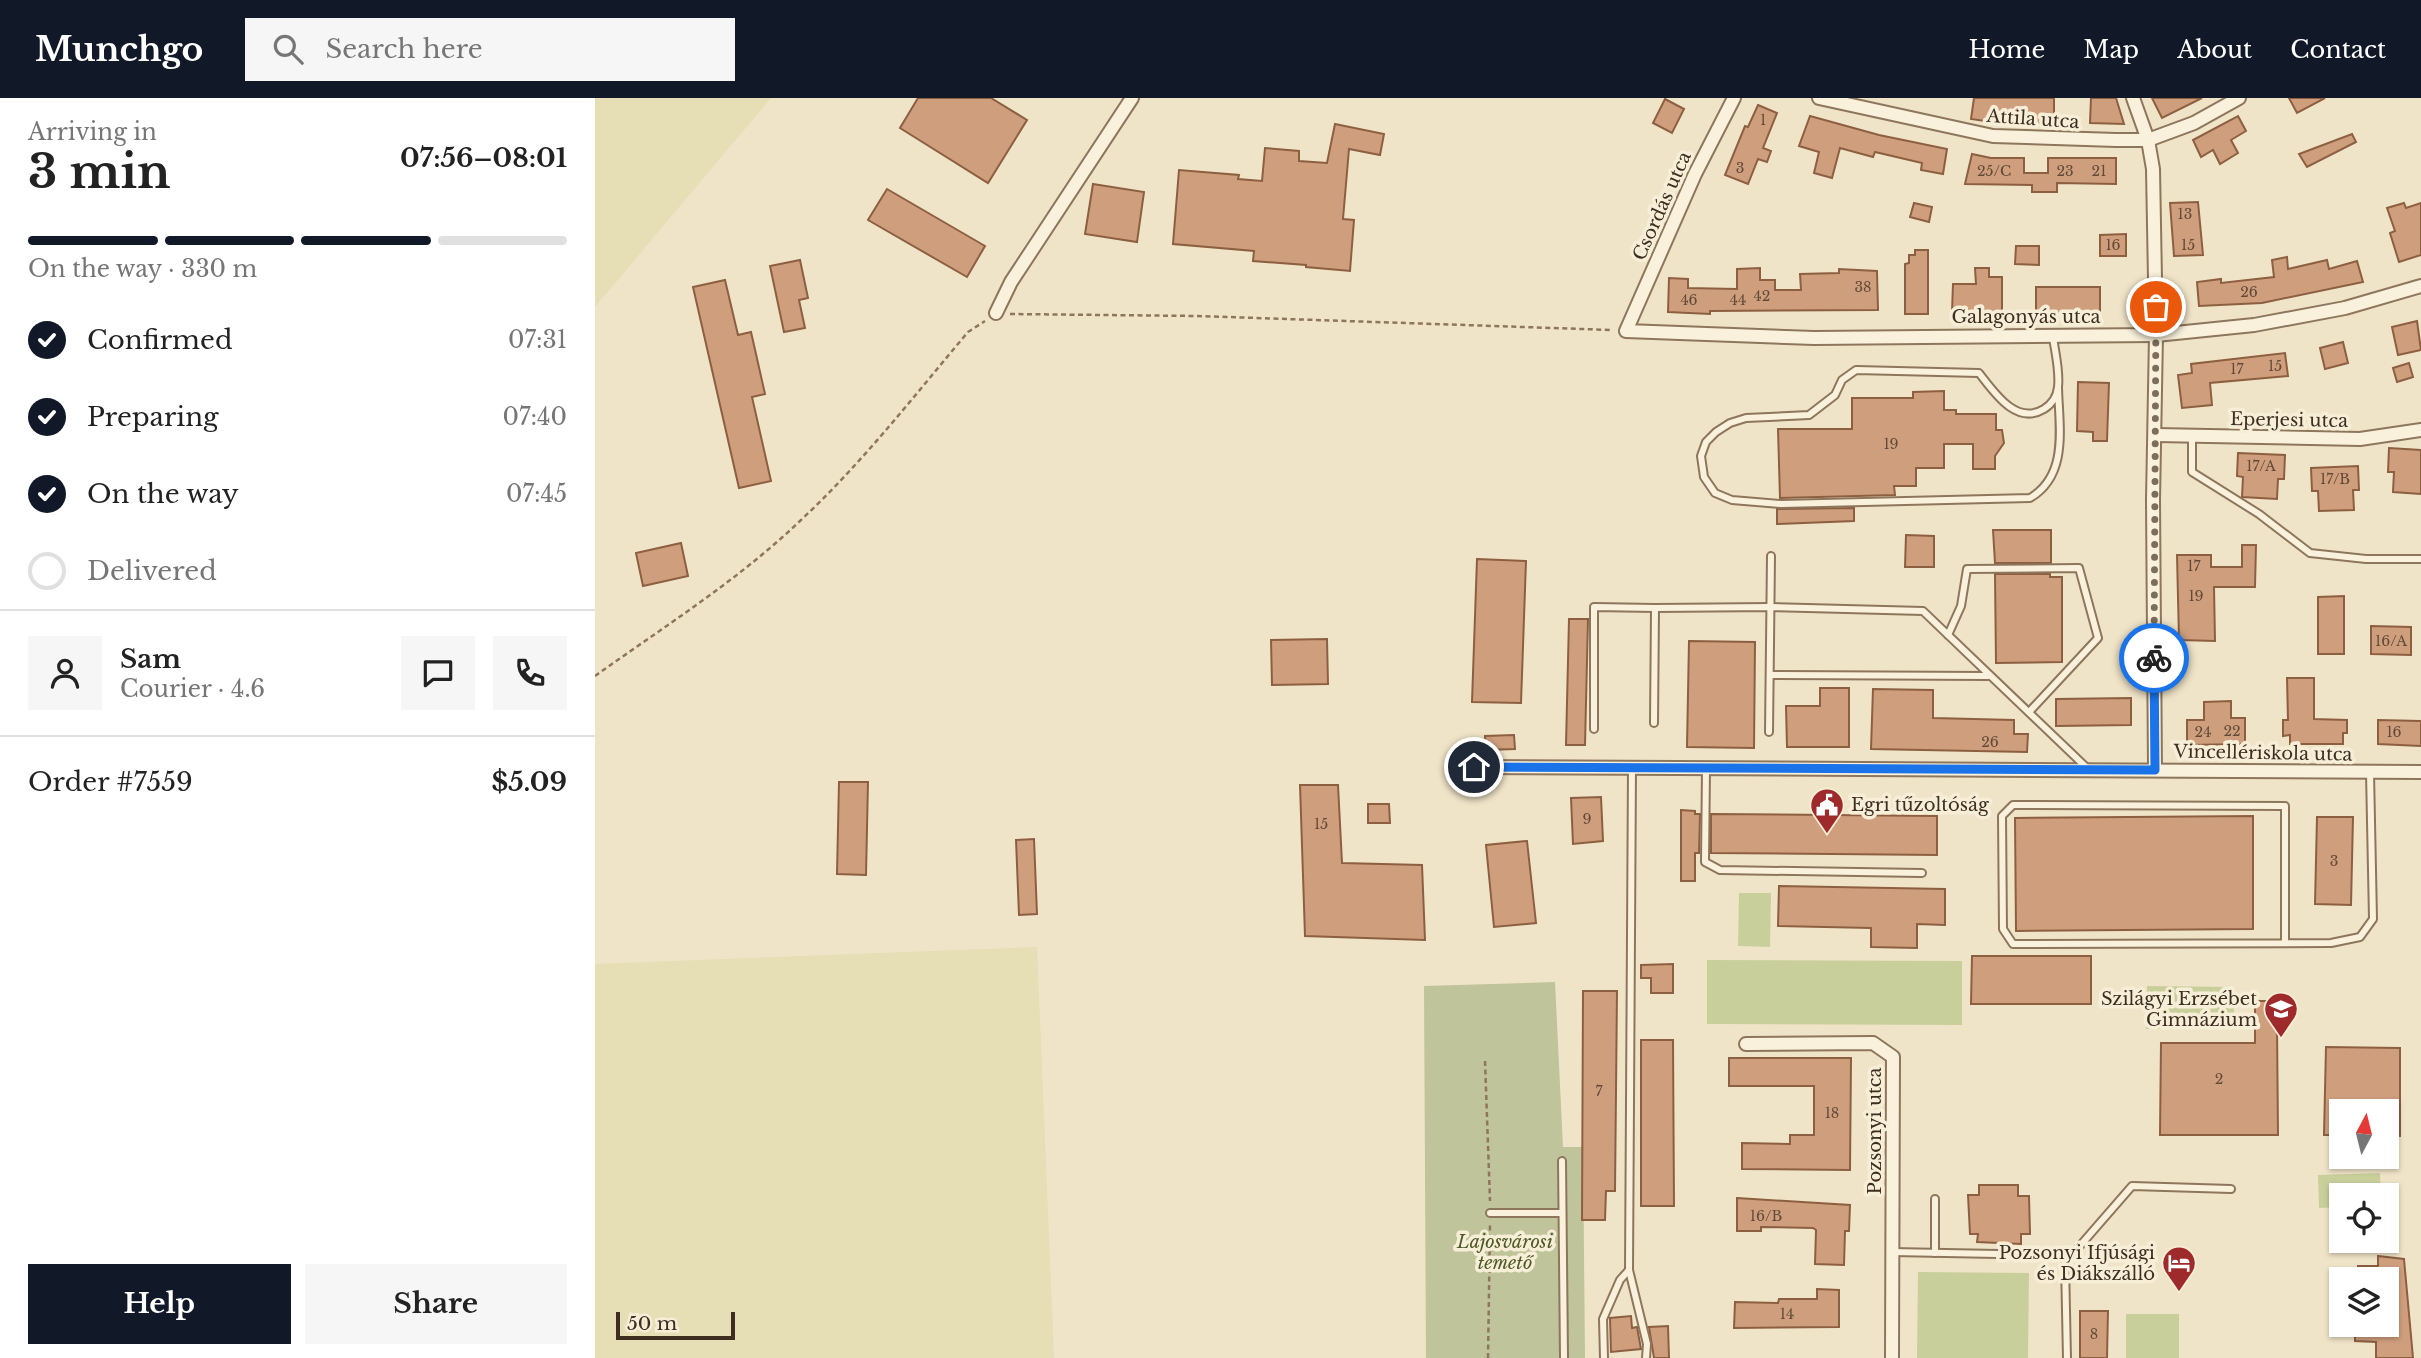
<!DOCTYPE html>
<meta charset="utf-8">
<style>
body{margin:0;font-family:"Libre Baskerville",serif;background:#f6f6f6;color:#222;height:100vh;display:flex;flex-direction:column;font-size:26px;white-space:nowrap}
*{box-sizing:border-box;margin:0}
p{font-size:23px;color:#767676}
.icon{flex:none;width:38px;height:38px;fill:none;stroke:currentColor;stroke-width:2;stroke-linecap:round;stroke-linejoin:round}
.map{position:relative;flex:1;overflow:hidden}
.sheet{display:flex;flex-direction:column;background:#fff;width:595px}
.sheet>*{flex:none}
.needle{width:46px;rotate:7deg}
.controls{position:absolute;left:1734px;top:1001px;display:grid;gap:14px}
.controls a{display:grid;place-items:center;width:70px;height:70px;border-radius:0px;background:#fff;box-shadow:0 2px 5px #0004;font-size:35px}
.scale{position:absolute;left:21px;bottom:18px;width:119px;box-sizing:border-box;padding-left:7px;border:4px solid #3d2e20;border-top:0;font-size:19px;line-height:24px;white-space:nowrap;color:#3d2e20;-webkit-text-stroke:5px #f7eed8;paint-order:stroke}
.pin{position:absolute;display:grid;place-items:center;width:60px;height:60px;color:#fff;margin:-30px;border:4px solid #fff;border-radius:50%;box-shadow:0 2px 7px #0007}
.courier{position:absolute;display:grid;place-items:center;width:70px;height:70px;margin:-35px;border:5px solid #1a73e8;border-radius:50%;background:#fff;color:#222;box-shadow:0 2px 9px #0007}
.head em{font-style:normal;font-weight:700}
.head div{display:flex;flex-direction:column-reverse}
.head{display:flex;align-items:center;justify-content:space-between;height:119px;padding:0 28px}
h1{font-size:46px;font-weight:700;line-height:52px}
.bar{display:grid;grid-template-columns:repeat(4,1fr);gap:10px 7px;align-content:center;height:84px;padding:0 28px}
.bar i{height:9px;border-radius:5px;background:#e0e0e0}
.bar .active{background:#111827}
.bar p{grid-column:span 4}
.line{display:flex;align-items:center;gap:18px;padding:0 28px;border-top:2px solid #e0e0e0}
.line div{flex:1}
.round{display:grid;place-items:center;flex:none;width:74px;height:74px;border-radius:0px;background:#f6f6f6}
ol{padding:0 28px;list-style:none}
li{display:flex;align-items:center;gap:21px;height:77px}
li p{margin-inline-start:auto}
li .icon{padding:7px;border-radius:50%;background:#111827;color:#fff;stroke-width:4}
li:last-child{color:#767676}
li i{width:38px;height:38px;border:4px solid #e0e0e0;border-radius:50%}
.cta{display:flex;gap:14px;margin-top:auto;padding:14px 28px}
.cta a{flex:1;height:80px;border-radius:0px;background:#111827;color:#fff;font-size:28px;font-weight:700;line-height:80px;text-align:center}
.cta a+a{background:#f6f6f6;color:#222}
header{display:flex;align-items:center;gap:42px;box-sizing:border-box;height:98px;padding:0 35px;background:#111827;color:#fff}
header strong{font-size:33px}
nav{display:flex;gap:38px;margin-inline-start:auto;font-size:24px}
.search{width:490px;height:63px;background:#f6f6f6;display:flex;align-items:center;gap:18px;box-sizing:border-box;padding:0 24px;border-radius:0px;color:#767676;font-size:26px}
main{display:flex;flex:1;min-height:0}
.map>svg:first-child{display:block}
.farmland{fill:#e6deb5}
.green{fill:#c9cf9b}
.cemetery{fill:#bfc49a}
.building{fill:#cf9f7d;stroke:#8d5f41;stroke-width:2}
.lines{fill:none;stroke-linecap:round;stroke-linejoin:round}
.lane-casing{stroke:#8d765c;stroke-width:10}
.street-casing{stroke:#8d765c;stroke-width:16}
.path{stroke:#8d765c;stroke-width:2.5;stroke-dasharray:5 3.5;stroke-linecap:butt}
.lane{stroke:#faf1dc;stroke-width:6}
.street{stroke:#faf1dc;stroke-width:12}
.done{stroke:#7c6e5b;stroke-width:7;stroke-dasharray:0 12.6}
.route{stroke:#1a73e8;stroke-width:9}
.labels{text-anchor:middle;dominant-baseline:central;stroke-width:7;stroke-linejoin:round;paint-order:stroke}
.number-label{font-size:14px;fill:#624a37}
.street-label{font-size:18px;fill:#3d2e20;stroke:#f7eed8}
.poi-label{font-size:18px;fill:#3d2e20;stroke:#f7eed8;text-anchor:end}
.park-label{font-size:18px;font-style:italic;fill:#4d5a26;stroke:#f7eed8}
</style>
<header>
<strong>Munchgo</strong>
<div class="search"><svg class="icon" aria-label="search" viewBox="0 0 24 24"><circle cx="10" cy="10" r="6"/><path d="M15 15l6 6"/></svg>Search here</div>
<nav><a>Home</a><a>Map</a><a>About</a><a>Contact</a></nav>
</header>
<main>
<section class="sheet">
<div class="head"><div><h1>3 min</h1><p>Arriving in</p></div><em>07:56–08:01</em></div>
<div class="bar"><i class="active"></i><i class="active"></i><i class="active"></i><i></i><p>On the way · 330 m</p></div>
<ol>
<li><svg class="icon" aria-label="check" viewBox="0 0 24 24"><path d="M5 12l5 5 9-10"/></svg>Confirmed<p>07:31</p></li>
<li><svg class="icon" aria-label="check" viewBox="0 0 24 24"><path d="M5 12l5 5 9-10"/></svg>Preparing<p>07:40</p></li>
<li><svg class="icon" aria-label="check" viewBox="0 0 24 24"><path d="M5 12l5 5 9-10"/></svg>On the way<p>07:45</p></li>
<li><i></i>Delivered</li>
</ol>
<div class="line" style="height:126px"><a class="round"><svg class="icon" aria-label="person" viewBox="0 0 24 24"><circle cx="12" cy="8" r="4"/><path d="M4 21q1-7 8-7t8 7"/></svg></a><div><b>Sam</b><p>Courier · 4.6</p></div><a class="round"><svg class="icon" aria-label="chat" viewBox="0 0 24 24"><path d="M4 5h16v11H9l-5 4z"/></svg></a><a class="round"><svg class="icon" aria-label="phone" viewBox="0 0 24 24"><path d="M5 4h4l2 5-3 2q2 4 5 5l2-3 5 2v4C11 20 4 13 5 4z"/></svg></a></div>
<div class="line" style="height:91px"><div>Order #7559</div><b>$5.09</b></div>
<div class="cta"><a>Help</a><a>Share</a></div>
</section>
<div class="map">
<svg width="1826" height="1260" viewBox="0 0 1826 1260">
<rect width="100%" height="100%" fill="#f0e4c8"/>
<g class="farmland">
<path d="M0,0h176l-176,209z"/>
<path d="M442,849l17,411h-459v-394z"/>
</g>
<g class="green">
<path d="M1144,795h32l-1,54 -32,-1z"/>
<path d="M1112,862l255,1v64l-255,-1z"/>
<path d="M1552,888l87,1v42h-88z"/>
<path d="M1785,1075l1,22h-40v12l-22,1 -1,-33z"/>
<path d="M1323,1174l111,1 -1,85h-111z"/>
<rect x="1531" y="1216" width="53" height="44"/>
</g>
<path class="cemetery" d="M960,884l8,165h20l2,211h-159l-2,-372z"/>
<g class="building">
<path d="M323,0h73l36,22 -39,63 -88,-55z"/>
<path d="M1379,0h80v25h-23v-4l-24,-3 -1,8 -35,-5z"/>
<path d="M1496,0h25l8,26 -34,-1z"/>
<path d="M1557,0h50l-40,20z"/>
<path d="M1694,0h36l-28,15z"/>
<path d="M1070,1l19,10 -12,24 -19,-10z"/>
<path d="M1163,7l19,8 -14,35 8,3 -4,11 -9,-3 -10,25 -23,-9 20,-49 3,1z"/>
<path d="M1215,18l69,19 68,14 -4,25 -22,-4 1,-7 -47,-11 -2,5 -33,-9 -8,30 -18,-5 5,-21 -20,-6z"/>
<path d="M1643,18l8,15 -15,9 7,13 -18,11 -7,-14 -12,7 -8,-17z"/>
<path d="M740,26l49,10 -4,21 -31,-6 -6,70 11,1 -4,51 -44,-4v-2l-53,-4 1,-10 -81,-7 6,-74 60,5 -1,4 24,2 3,-33 34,3v10l28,2z"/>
<path d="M1757,36l4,8 -49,25 -8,-13z"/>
<path d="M1377,56l19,4h33v15h24v-15h68v26l-59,-1v9h-25v-7l-67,-1z"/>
<path d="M498,86l51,8 -7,50 -52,-8z"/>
<path d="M292,91l98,57 -18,31 -99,-57z"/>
<path d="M1603,104l5,53 -29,1 -4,-53z"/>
<path d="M1319,105l18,4 -3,15 -19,-5z"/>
<path d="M1809,105l2,5 15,-5v52l-22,7 -9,-29 5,-2 -8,-23z"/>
<path d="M1531,136v22h-26v-21z"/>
<path d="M1421,148h23v19l-24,-1z"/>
<path d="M1320,152h13v64h-23v-50l4,-1v-8h6z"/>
<path d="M1692,159l1,12 39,-9 2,9 28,-8 6,21 -101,21 -63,3 -2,-24 24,-3v4l53,-6 -2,-17z"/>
<path d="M205,162l8,38 -9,2 6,28 -21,4 -14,-66z"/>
<path d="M1165,170v12h15v10h26l-1,-16 39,-1v-4l38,2 1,39 -168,1v3l-42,-2 1,-34 19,1v9l49,1v-20z"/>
<path d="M1380,170h14v9h13v35h-50l1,-28h23z"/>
<path d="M130,182l13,55 13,-3 14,62 -13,3 19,84 -32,7 -46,-201z"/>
<rect x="1441" y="189" width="64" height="25"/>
<path d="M1822,223l4,29 -23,5 -6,-28z"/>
<path d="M1748,244l5,21 -23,6 -5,-21z"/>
<path d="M1690,255l3,23 -78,7 2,22 -30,3 -4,-33 14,-2 -1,-9z"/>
<path d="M1814,265l4,14 -16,5 -4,-14z"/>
<path d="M1483,284l31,1 -2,58h-14v-9l-16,-1z"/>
<path d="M1349,293v19h12v4h40v16h6l2,13 -9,13v13h-22v-25h-29v24h-28v18h-22l1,9 -115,3 -2,-69h74v-31h61v-6z"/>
<path d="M1794,350l32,2v44l-28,-2 1,-20h-6z"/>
<path d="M1643,355l47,2 -1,24h-6l-1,20 -35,-2 1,-20 -6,-1z"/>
<path d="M1763,368l1,24h-6l1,20 -35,1 -1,-20h-6l-1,-23z"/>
<path d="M1259,410v13l-77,3v-15z"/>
<path d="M1398,432h58v33h-56z"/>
<path d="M1311,437l28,1v31h-29z"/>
<path d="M86,445l7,33 -45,10 -7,-33z"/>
<path d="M1647,447h14l-1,42h-41l1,54 -36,-1 -2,-85h34v12h31z"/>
<path d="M882,461l49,2 -5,142 -49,-1z"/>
<path d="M1400,476h55v3h12v85l-66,1z"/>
<path d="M1749,498v58h-26v-57z"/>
<path d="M974,521h19l-3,126h-19z"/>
<path d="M1776,528l40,1v28l-40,-1z"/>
<path d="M732,541l1,45 -56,1 -1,-45z"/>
<path d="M1094,543l66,1 -1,106 -67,-1z"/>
<path d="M1692,580h27v41l33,1v13h-4v11h-53v-9l-7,1v-16h5z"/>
<path d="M1225,590h29v59h-62l-1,-41h34z"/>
<path d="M1278,591l60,1v28l81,2v14h14l-1,18 -156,-3z"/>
<path d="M1536,600v27l-75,1v-27z"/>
<path d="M1636,603v17h14v26l-58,1v-25h17v-18z"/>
<path d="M1783,622l43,1v25l-43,-2z"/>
<path d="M919,637l1,14 -29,1 -1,-14z"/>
<path d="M244,684h29l-2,93 -29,-1z"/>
<path d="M705,687h38l4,78 80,2 3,75 -120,-4z"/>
<path d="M1006,699l2,44 -30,3 -2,-46z"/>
<path d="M773,706h21l1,19h-22z"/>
<path d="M1086,712l14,1v3h5l-1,39h-4v28h-14z"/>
<path d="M1116,716l226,2v39l-226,-2z"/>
<path d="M1658,718v113l-237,2 -1,-113z"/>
<path d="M1722,719h36l-2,88 -36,-1z"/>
<path d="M439,741l3,75 -18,1 -3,-75z"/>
<path d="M932,743l9,82 -42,4 -8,-82z"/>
<path d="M1184,788l166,3v36l-28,-1v24l-46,-1v-19l-93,-2z"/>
<path d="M1377,858h119v48h-120z"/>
<path d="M1078,866v29h-22v-15h-10v-13z"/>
<path d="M988,893h34l-2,200h-9l-1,29h-23z"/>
<path d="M1660,903h25v23h-3l1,111h-118l1,-92h94z"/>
<path d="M1046,942h32l1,166h-33z"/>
<path d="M1731,949l74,1v88l-13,-1v-24h-46v24h-17z"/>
<path d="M1134,960h122l-1,112 -108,-1v-26l48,1v-9h24v-49h-85z"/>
<path d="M1384,1087h39v11h11l1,38h-9v10l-44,-2 1,-8h-8l-2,-39h11z"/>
<path d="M1142,1100l113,7 -1,26h-4l-1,34 -29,-1 1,-34 -3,-2 -52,-1v4h-24z"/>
<path d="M1783,1158l26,3 9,99h-37v-16l-21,-1v-16h32v-46h-28l-1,-13h20z"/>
<path d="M1222,1191l22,1v37l-105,1 1,-26 43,1 1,-4h38z"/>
<path d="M1485,1213h28l-1,47h-27z"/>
<path d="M1036,1218l1,12 5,-1 4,22 -30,3 -1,-34z"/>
<path d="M1073,1228l1,32h-15l-5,-31z"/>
</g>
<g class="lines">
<g class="lane-casing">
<g id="lane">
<path d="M1458,239c2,15 7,34 5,50 -1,10 -6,17 -14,22 -28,17 -50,-17 -65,-36l-123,-3 -14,10 -7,15 -26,20 -63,3 -16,5 -14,9 -10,10 -5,14 3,21 11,16 17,7 49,4 249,-6c39,-23 29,-71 28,-111"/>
<path d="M1597,338v36l67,42 51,39 56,6h55"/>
<path d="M1353,537l13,-29 6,-37 112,-1 19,70 -69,74"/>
<path d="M1175,577l218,1"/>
<path d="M1059,625l1,-115 116,-1 152,4 165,158"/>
<path d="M999,631v-122l61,1"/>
<path d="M1174,634l2,-176"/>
<path d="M1037,669l-3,503 18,74 -1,14"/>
<path d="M1111,670l-1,94 15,8 202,3"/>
<path d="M1690,845v-137l-272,-1 -11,11 1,113 10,15 318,-1 29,-6 13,-18 -3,-147"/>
<path d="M967,1063l2,197"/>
<path d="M895,1115h72"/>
<path d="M1297,1154l106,2"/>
<path d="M1340,1155v-54"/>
<path d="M1009,1260l-1,-39 17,-39 9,-10"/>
<path d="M1472,1260l-2,-95 67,-77 99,3"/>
</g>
</g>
<g class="street-casing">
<g id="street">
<path d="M1139,0l-39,76 -69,157 188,7 342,-3 98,-10 91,-17 76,-22"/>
<path d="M1224,0l174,38 123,4h32l46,-17 45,-25"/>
<path d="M1538,0l15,42 5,29 3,166 -3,165 2,270"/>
<path d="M401,215l15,-31 121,-184"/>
<path d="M1561,337l204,4 61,-9"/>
<path d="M879,669l947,5"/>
<path d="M1151,946l127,-1 20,14 -1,301"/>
</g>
</g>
<g class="path">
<path d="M415,216l188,2 414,14"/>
<path d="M0,578c70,-50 145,-97 207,-157 61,-57 112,-123 166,-187l17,-11"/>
<path d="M890,963l5,140"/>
<path d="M893,1260l2,-133"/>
</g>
<use href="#lane" class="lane"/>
<use href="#street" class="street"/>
</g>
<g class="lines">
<path class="done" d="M1559,560l2,-351"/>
<path class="route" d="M879,669l681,3 -1,-112"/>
</g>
<defs>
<g id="civic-pin" transform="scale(1.75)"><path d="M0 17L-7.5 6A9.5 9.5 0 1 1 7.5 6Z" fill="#9e2a2b" stroke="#f7eed8"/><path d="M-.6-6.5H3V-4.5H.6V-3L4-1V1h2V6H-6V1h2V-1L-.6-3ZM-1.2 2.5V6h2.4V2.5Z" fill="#fff"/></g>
<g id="school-pin" transform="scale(1.75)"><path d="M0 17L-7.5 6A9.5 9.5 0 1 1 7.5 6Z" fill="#9e2a2b" stroke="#f7eed8"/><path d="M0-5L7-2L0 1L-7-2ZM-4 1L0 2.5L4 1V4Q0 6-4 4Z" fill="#fff"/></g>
<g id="hotel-pin" transform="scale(1.75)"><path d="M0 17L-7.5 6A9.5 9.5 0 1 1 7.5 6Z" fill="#9e2a2b" stroke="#f7eed8"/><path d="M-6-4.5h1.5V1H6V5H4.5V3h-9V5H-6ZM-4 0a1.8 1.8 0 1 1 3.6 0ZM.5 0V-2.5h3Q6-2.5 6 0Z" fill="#fff"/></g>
</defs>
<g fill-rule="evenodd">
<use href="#civic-pin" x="1232" y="707"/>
<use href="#school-pin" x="1686" y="911"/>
<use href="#hotel-pin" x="1584" y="1165"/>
</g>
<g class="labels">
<g class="number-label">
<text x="1168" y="22">1</text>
<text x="1145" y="70">3</text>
<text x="1399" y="73">25/C</text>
<text x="1470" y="73">23</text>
<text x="1504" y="73">21</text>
<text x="1590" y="116">13</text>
<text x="1518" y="147">16</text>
<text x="1593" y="147">15</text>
<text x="1268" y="189">38</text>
<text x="1654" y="194">26</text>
<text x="1167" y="198">42</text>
<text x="1094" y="202">46</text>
<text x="1143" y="202">44</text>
<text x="1680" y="268">15</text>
<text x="1642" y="271">17</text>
<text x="1296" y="346">19</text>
<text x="1666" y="368">17/A</text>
<text x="1740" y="381">17/B</text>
<text x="1599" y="468">17</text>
<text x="1601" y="498">19</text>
<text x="1796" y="543">16/A</text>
<text x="1637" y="633">22</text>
<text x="1608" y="634">24</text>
<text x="1799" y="634">16</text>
<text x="1395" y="644">26</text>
<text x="992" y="721">9</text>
<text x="726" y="726">15</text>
<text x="1739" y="763">3</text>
<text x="1624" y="981">2</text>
<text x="1004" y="993">7</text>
<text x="1237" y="1015">18</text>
<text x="1171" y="1118">16/B</text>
<text x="1192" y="1216">14</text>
<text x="1499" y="1236">8</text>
</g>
<g class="street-label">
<text transform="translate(1438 21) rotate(4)">Attila utca</text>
<text transform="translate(1067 108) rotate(-66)">Csordás utca</text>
<text x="1431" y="219">Galagonyás utca</text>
<text transform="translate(1694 322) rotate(1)">Eperjesi utca</text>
<text transform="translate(1668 655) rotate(1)">Vincellériskola utca</text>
<text transform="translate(1280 1033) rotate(-90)">Pozsonyi utca</text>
</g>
<g class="poi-label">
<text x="1256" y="707" text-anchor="start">Egri tűzoltóság</text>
<text x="1662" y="901">Szilágyi Erzsébet<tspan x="1662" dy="21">Gimnázium</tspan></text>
<text x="1560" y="1155">Pozsonyi Ifjúsági<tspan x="1560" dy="21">és Diákszálló</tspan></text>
</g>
<g class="park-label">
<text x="910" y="1144">Lajosvárosi<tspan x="910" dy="21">temető</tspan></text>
</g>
</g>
</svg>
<div class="controls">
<a><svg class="needle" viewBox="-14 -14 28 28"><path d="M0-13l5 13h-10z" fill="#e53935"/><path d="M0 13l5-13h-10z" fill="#767676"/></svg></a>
<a><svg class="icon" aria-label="locate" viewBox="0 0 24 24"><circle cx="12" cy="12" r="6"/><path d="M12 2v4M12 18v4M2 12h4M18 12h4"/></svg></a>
<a><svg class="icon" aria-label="layers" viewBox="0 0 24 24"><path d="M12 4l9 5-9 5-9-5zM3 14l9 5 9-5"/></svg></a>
</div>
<div class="scale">50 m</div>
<div class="pin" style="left:1561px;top:209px;background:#ea580c"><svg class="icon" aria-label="bag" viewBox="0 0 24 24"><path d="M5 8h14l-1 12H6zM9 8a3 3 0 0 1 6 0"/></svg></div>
<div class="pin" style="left:879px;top:669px;background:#1f2937"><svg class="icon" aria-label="home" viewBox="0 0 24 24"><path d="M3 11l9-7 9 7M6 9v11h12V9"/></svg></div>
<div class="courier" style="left:1559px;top:560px"><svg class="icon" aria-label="bike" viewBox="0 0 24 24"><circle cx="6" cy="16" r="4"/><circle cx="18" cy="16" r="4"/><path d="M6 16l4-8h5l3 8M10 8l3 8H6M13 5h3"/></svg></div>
</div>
</main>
